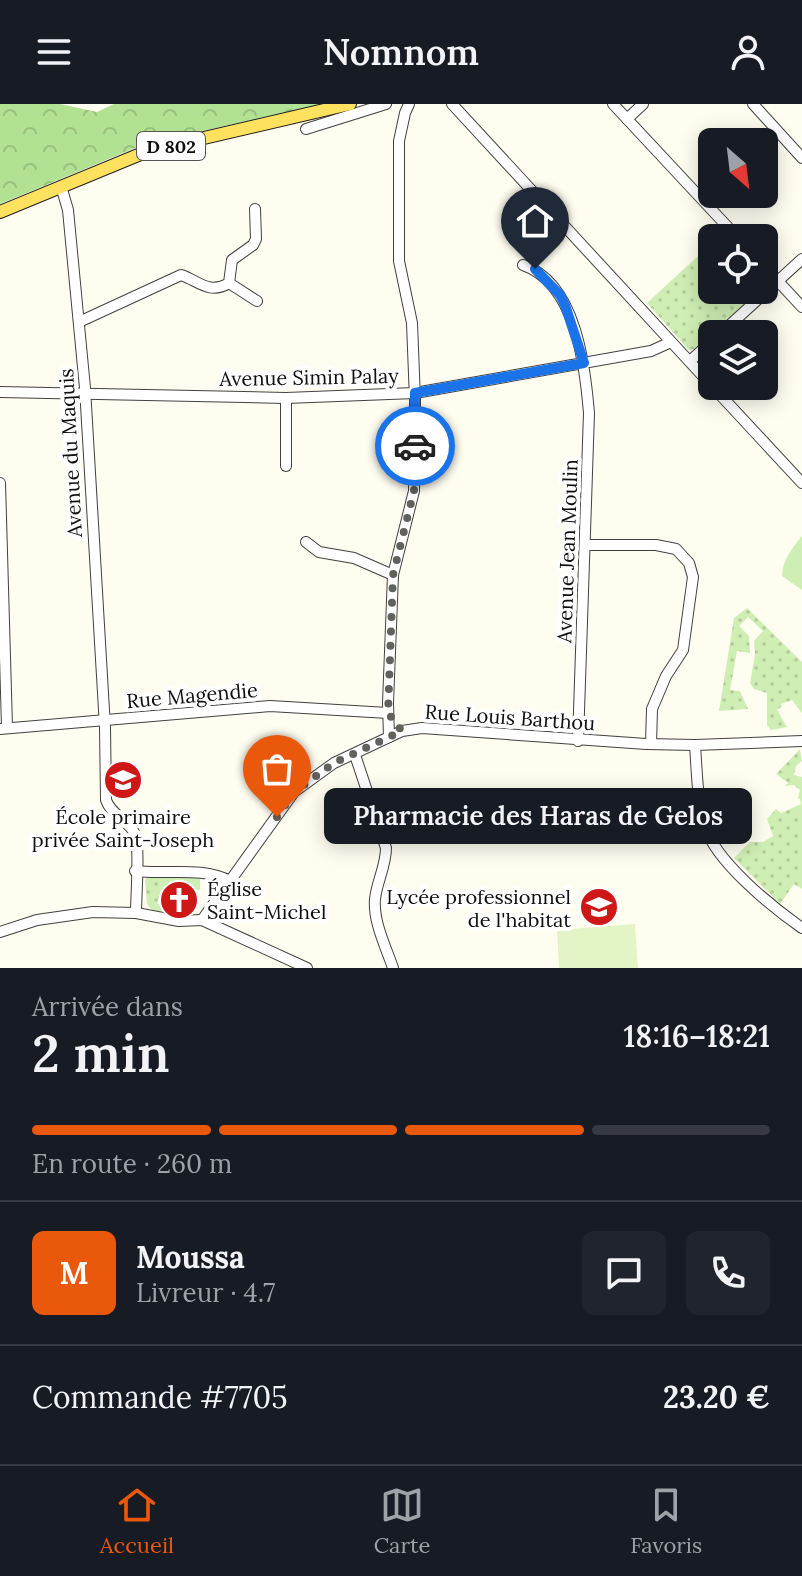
<!DOCTYPE html>
<html lang="fr">
<meta charset="utf-8">
<style>
body{margin:0;font-family:Lora,serif;background:#20242c;color:#f1f3f6;height:100vh;display:flex;flex-direction:column;font-size:30px;white-space:nowrap}
*{box-sizing:border-box;margin:0}
p{font-size:26px;color:#9ea1a6}
.icon{flex:none;width:44px;height:44px;fill:none;stroke:currentColor;stroke-width:2;stroke-linecap:round;stroke-linejoin:round}
.map{position:relative;height:864px;overflow:hidden}
.drawer{display:flex;flex-direction:column;background:#171b24;flex:1}
.drawer>*{flex:none}
.needle{width:52px;rotate:152deg}
.controls{position:absolute;left:698px;top:24px;display:grid;gap:16px}
.controls a{display:grid;place-items:center;width:80px;height:80px;border-radius:12px;background:#171b24;box-shadow:0 4px 20px #0003;font-size:40px}
.pin{position:absolute;display:grid;place-items:center;width:68px;height:68px;color:#fff;margin:-82px -34px;border-radius:50% 50% 50% 0;rotate:-45deg;box-shadow:0 0 8px #0007}
.pin .icon{rotate:45deg}
.courier{position:absolute;display:grid;place-items:center;width:80px;height:80px;margin:-40px;border:6px solid #1a73e8;border-radius:50%;background:#fff;color:#222;box-shadow:0 2px 10px #0007}
.bubble{position:absolute;height:56px;border-radius:12px;background:#171b24;box-shadow:0 4px 20px #0003;font-size:26px;font-weight:600;line-height:56px;text-align:center}
.head em{font-style:normal;font-weight:600}
.head div{display:flex;flex-direction:column-reverse}
.head{display:flex;align-items:center;justify-content:space-between;height:136px;padding:0 32px}
h1{font-size:52px;font-weight:600;line-height:60px}
.bar{display:grid;grid-template-columns:repeat(4,1fr);gap:12px 8px;align-content:center;height:96px;padding:0 32px}
.bar i{height:10px;border-radius:6px;background:#363941}
.bar .current{background:#ea580c}
.bar p{grid-column:span 4}
.line{display:flex;align-items:center;gap:20px;padding:0 32px;border-top:2px solid #363941}
.line div{flex:1}
.round{display:grid;place-items:center;flex:none;width:84px;height:84px;border-radius:12px;background:#20242c}
header{display:flex;justify-content:space-between;align-items:center;height:104px;padding:0 32px;background:#171b24;font-size:36px;font-weight:600}
.dock{display:flex;justify-content:space-around;align-items:center;height:112px;border-top:2px solid #363941;background:#171b24;font-size:22px;color:#9ea1a6}
.dock a{display:grid;justify-items:center;gap:4px}
.dock .current{color:#ea580c}
.map>svg:first-child{display:block}
.grass{fill:url(#grass-dots)}
.forest{fill:url(#forest-crowns)}
.garden{fill:#cfeeb4}
.pitch{fill:#e3f4c7}
.lines{fill:none;stroke-linecap:round;stroke-linejoin:round}
.minor-casing{stroke:#414141;stroke-width:12}
.major-casing{stroke:#1f1f1f;stroke-width:14}
.minor{stroke:#fff;stroke-width:10}
.major{stroke:#ffe160;stroke-width:12}
.done{stroke:#62625d;stroke-width:8;stroke-dasharray:0 14.4}
.route{stroke:#1a73e8;stroke-width:10}
.labels{text-anchor:middle;dominant-baseline:central;stroke-width:8;stroke-linejoin:round;paint-order:stroke}
.shield{fill:#fff;stroke:#565656;stroke-width:2}
.shield-label{font-size:18px;font-weight:bold;fill:#0e0e0e}
.street-label{font-size:20px;fill:#0e0e0e;stroke:#fff}
.poi-label{font-size:20px;fill:#0e0e0e;stroke:#fff}
</style>
<header><svg class="icon" aria-label="menu" viewBox="0 0 24 24"><path d="M4 6h16M4 12h16M4 18h16"/></svg>Nomnom<svg class="icon" aria-label="person" viewBox="0 0 24 24"><circle cx="12" cy="8" r="4"/><path d="M4 21q1-7 8-7t8 7"/></svg></header>
<div class="map">
<svg width="802" height="864" viewBox="0 0 802 864">
<defs>
<pattern id="grass-dots" width="8" height="8" patternUnits="userSpaceOnUse" patternTransform="scale(2)"><rect width="8" height="8" fill="#cfeeb4"/><path d="M2 2h.1M6 6h.1" fill="none" stroke="#b1cb9a" stroke-width="1.8" stroke-linecap="round"/></pattern>
<pattern id="forest-crowns" width="20" height="18" patternUnits="userSpaceOnUse" patternTransform="scale(2)"><rect width="20" height="18" fill="#b1e192"/><path d="M2 6a3 3 0 1 1 6 0M12 15a3 3 0 1 1 6 0" fill="none" stroke="#97c07d"/></pattern>
</defs>
<rect width="100%" height="100%" fill="#fffdf0"/>
<g class="grass">
<path d="M712,139v47h47l-65,59 -5,1 -42,-47z"/>
<path d="M747,504l55,54v51l-10,-13 -11,4 1,2 -5,4 10,17 -16,3 -4,-5v-32l-13,-4 -4,-6 5,-29 -1,-13 9,-10 -15,-14 -9,9 10,10 1,17 -13,-2 -7,39 10,1 8,18 -29,2 15,-93z"/>
<path d="M800,645l2,12 -6,5 -2,9 8,2v112l-8,-5 -14,20 -46,-46 16,-16h13l10,-6 -6,-17 9,-10 5,4 20,-9 -1,-5 -2,-1 2,-8 -6,-5 -9,1 3,-3 -12,-9z"/>
<path d="M149,771l55,2 -4,2v11l-39,2 -4,11 5,3v5h-9l-6,-7 -2,-24z"/>
</g>
<path class="forest" d="M0,0h60l37,8 17,-8h209l-178,40 -145,60z"/>
<path class="garden" d="M802,432v54l-20,-14c0,-15 10,-28 20,-40z"/>
<path class="pitch" d="M635,820l3,44h-79l-2,-38z"/>
<g class="lines">
<g class="minor-casing">
<g id="minor">
<path d="M452,0l260,282"/>
<path d="M613,0l125,134"/>
<path d="M753,0l49,54"/>
<path d="M627,15l16,-15"/>
<path d="M306,25l80,-25"/>
<path d="M61,82l7,24 17,178 20,339 1,73c5,15 22,20 29,34 5,12 1,63 1,79"/>
<path d="M523,161c53,18 62,100 66,148l-11,328"/>
<path d="M764,162l38,41"/>
<path d="M229,179l28,18"/>
<path d="M79,218l102,-47c18,6 28,20 48,8l3,-23 21,-15 3,-6 -1,-30"/>
<path d="M720,230l82,-75"/>
<path d="M690,257l22,-20"/>
<path d="M712,282l90,97"/>
<path d="M0,288l286,6 129,-5 236,-42 20,-9"/>
<path d="M286,362v-68"/>
<path d="M0,379l7,244"/>
<path d="M306,438l13,10 35,6 39,17"/>
<path d="M585,441h71l20,4 13,14 4,14 -10,73 -17,26 -14,33 -1,35"/>
<path d="M0,625l270,-23 118,7"/>
<path d="M389,633l-1,-34 5,-128 21,-84 1,-91 -3,-77 -13,-62v-120l6,-28 4,-9"/>
<path d="M695,641c2,27 2,55 10,81 10,35 67,81 97,102"/>
<path d="M355,651l31,93c0,18 -9,33 -11,51 -2,23 11,48 18,69"/>
<path d="M135,767c31,4 67,-5 95,10"/>
<path d="M202,816l92,-128 40,-29 68,-32 20,-3 224,16 49,1 107,-4"/>
<path d="M0,828l37,-12 56,-8 43,1 43,8 23,-1 105,48"/>
</g>
</g>
<g class="major-casing">
<path id="major" d="M0,108l148,-61 202,-47"/>
</g>
<use href="#minor" class="minor"/>
<use href="#major" class="major"/>
</g>
<g class="lines">
<path class="done" d="M277,713l17,-25 40,-29 68,-32 -14,-18 5,-138 21,-84 1,-45"/>
<path class="route" d="M415,342v-53l169,-30 -19,-58 -5,-10 -25,-26"/>
</g>
<defs>
<g id="school-disc" transform="scale(2)"><circle r="9.5" fill="#ce1717" stroke="#fff"/><path d="M0-5L7-2L0 1L-7-2ZM-4 1L0 2.5L4 1V4Q0 6-4 4Z" fill="#fff"/></g>
<g id="church-disc" transform="scale(2)"><circle r="9.5" fill="#ce1717" stroke="#fff"/><path d="M-1.2-6h2.4v3.5h3.3v2.4h-3.3V6h-2.4V-.1h-3.3v-2.4h3.3Z" fill="#fff"/></g>
</defs>
<g fill-rule="evenodd">
<use href="#school-disc" x="123" y="676"/>
<use href="#church-disc" x="179" y="796"/>
<use href="#school-disc" x="599" y="803"/>
</g>
<g class="labels">
<rect class="shield" x="137" y="28" width="68" height="28" rx="6"/>
<g class="shield-label">
<text x="171" y="42">D 802</text>
</g>
<g class="street-label">
<text transform="translate(309 273) rotate(-1)">Avenue Simin Palay</text>
<text transform="translate(70 349) rotate(-93)">Avenue du Maquis</text>
<text transform="translate(567 447) rotate(-88)">Avenue Jean Moulin</text>
<text transform="translate(192 591) rotate(-5)">Rue Magendie</text>
<text transform="translate(510 613) rotate(4)">Rue Louis Barthou</text>
</g>
<g class="poi-label">
<text x="123" y="712">École primaire<tspan x="123" dy="23">privée Saint-Joseph</tspan></text>
<text x="207" y="784" text-anchor="start">Église<tspan x="207" dy="23">Saint-Michel</tspan></text>
<text x="571" y="792" text-anchor="end">Lycée professionnel<tspan x="571" dy="23">de l'habitat</tspan></text>
</g>
</g>
</svg>
<div class="controls">
<a><svg class="needle" viewBox="-14 -14 28 28"><path d="M0-13l5 13h-10z" fill="#e53935"/><path d="M0 13l5-13h-10z" fill="#9ea1a6"/></svg></a>
<a><svg class="icon" aria-label="locate" viewBox="0 0 24 24"><circle cx="12" cy="12" r="6"/><path d="M12 2v4M12 18v4M2 12h4M18 12h4"/></svg></a>
<a><svg class="icon" aria-label="layers" viewBox="0 0 24 24"><path d="M12 4l9 5-9 5-9-5zM3 14l9 5 9-5"/></svg></a>
</div>
<div class="pin" style="left:277px;top:713px;background:#ea580c"><svg class="icon" aria-label="bag" viewBox="0 0 24 24"><path d="M5 8h14l-1 12H6zM9 8a3 3 0 0 1 6 0"/></svg></div>
<div class="pin" style="left:535px;top:165px;background:#1f2937"><svg class="icon" aria-label="home" viewBox="0 0 24 24"><path d="M3 11l9-7 9 7M6 9v11h12V9"/></svg></div>
<div class="courier" style="left:415px;top:342px"><svg class="icon" aria-label="car" viewBox="0 0 24 24"><path d="M5 17H2v-5l4-1 3-4h7l3 4 3 1v5h-3M9 17h6M6 11h13"/><circle cx="7" cy="17" r="2"/><circle cx="17" cy="17" r="2"/></svg></div>
<div class="bubble" style="left:324px;top:684px;width:428px">Pharmacie des Haras de Gelos</div>
</div>
<section class="drawer">
<div class="head"><div><h1>2 min</h1><p>Arrivée dans</p></div><em>18:16–18:21</em></div>
<div class="bar"><i class="current"></i><i class="current"></i><i class="current"></i><i></i><p>En route · 260 m</p></div>
<div class="line" style="height:144px"><b class="round" style="background:#ea580c;color:#fff">M</b><div><b>Moussa</b><p>Livreur · 4.7</p></div><a class="round"><svg class="icon" aria-label="chat" viewBox="0 0 24 24"><path d="M4 5h16v11H9l-5 4z"/></svg></a><a class="round"><svg class="icon" aria-label="phone" viewBox="0 0 24 24"><path d="M5 4h4l2 5-3 2q2 4 5 5l2-3 5 2v4C11 20 4 13 5 4z"/></svg></a></div>
<div class="line" style="height:104px"><div>Commande #7705</div><b>23.20 €</b></div>
</section>
<nav class="dock">
<a class="current"><svg class="icon" aria-label="home" viewBox="0 0 24 24"><path d="M3 11l9-7 9 7M6 9v11h12V9"/></svg>Accueil</a>
<a><svg class="icon" aria-label="map" viewBox="0 0 24 24"><path d="M3 6l6-2 6 2 6-2v14l-6 2-6-2-6 2zM9 4v14M15 6v14"/></svg>Carte</a>
<a><svg class="icon" aria-label="saved" viewBox="0 0 24 24"><path d="M7 4h10v16l-5-4-5 4z"/></svg>Favoris</a>
</nav>
